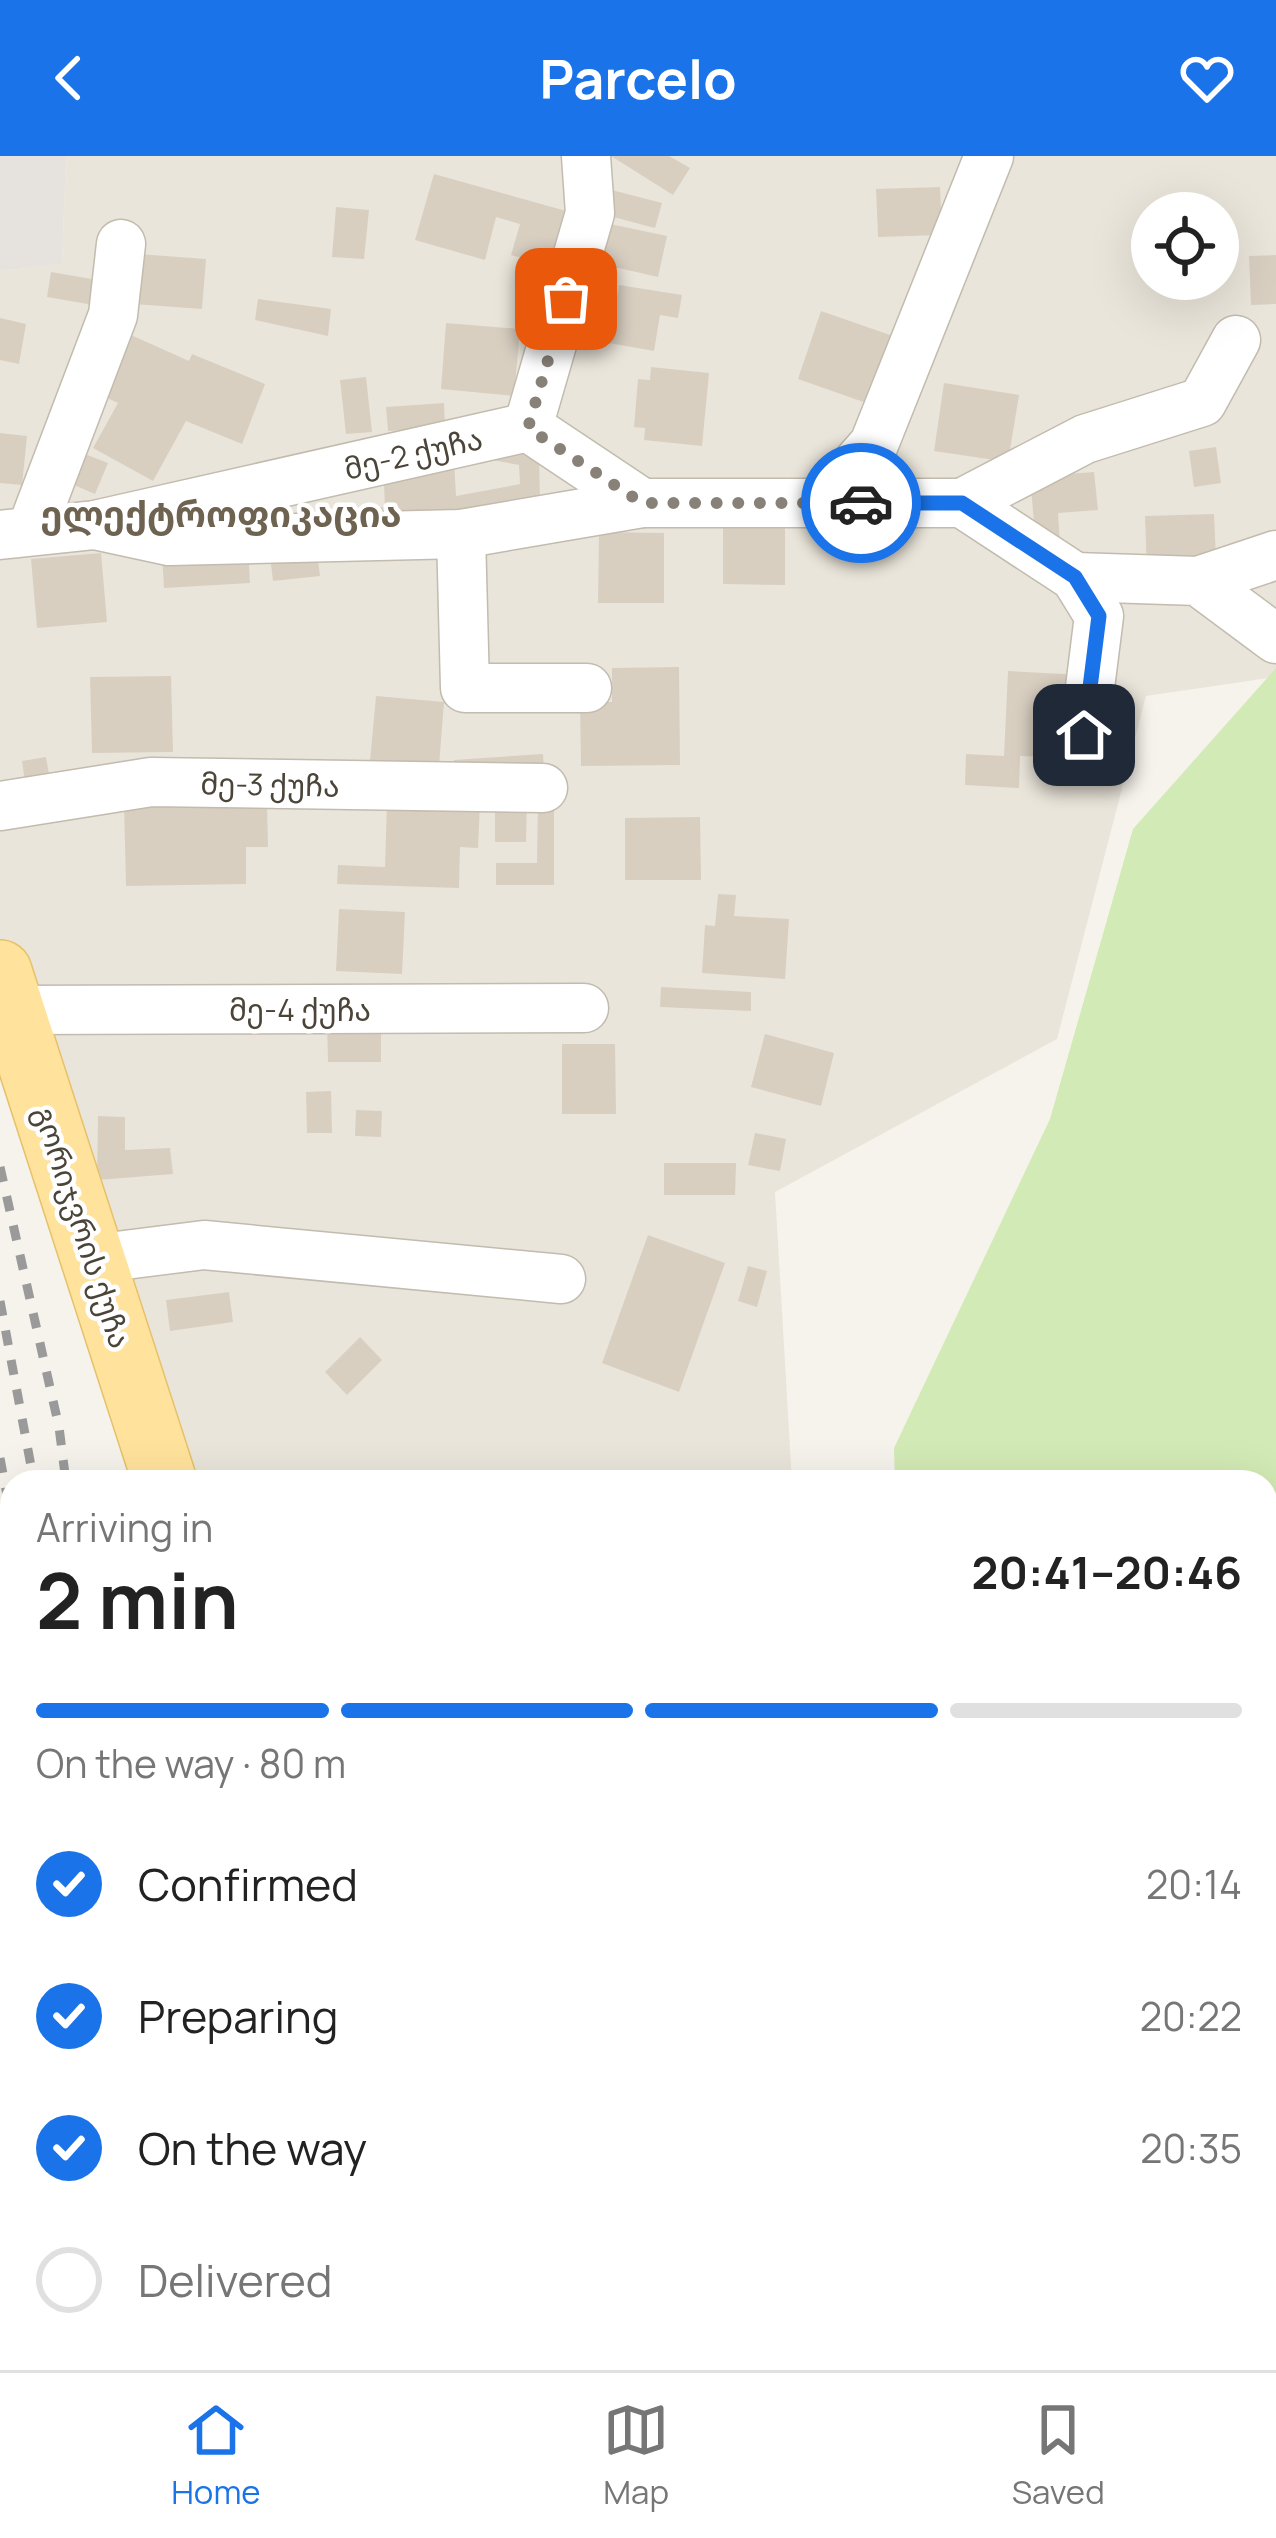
<!DOCTYPE html>
<meta charset="utf-8">
<style>
body{margin:0;font-family:Manrope,"Noto Sans Georgian",sans-serif;background:#f6f6f6;color:#222;height:100vh;display:flex;flex-direction:column;font-size:45px;white-space:nowrap}
*{box-sizing:border-box;margin:0}
p{font-size:39px;color:#767676}
.icon{flex:none;width:66px;height:66px;fill:none;stroke:currentColor;stroke-width:2;stroke-linecap:round;stroke-linejoin:round}
.map{position:relative;flex:1;overflow:hidden}
.drawer{position:absolute;left:0px;top:1314px;width:1278px;height:900px;display:flex;flex-direction:column;background:#fff;border-radius:36px 36px 0 0;box-shadow:0 12px 48px #0002}
.drawer>*{flex:none}
.fabs{position:absolute;left:1131px;top:36px;display:grid;gap:24px}
.fabs a{display:grid;place-items:center;width:108px;height:108px;border-radius:50%;background:#fff;box-shadow:0 12px 48px #0002;font-size:60px}
.pin{position:absolute;display:grid;place-items:center;width:102px;height:102px;color:#fff;margin:-51px;border-radius:24px;box-shadow:0 6px 18px #0006}
.courier{position:absolute;display:grid;place-items:center;width:120px;height:120px;margin:-60px;border:9px solid #1a73e8;border-radius:50%;background:#fff;color:#222;box-shadow:0 3px 15px #0007}
.overview em{font-style:normal;font-weight:700}
.overview div{display:flex;flex-direction:column-reverse}
.overview{display:flex;align-items:center;justify-content:space-between;height:204px;padding:0 36px}
h1{font-size:78px;font-weight:700;line-height:90px}
.bar{display:grid;grid-template-columns:repeat(4,1fr);gap:18px 12px;align-content:center;height:144px;padding:0 36px}
.bar i{height:15px;border-radius:9px;background:#e0e0e0}
.bar .active{background:#1a73e8}
.bar p{grid-column:span 4}
ol{padding:0 36px;list-style:none}
li{display:flex;align-items:center;gap:36px;height:132px}
li p{margin-inline-start:auto}
li .icon{padding:12px;border-radius:50%;background:#1a73e8;color:#fff;stroke-width:4}
li:last-child{color:#767676}
li i{width:66px;height:66px;border:6px solid #e0e0e0;border-radius:50%}
header{display:flex;justify-content:space-between;align-items:center;height:156px;padding:0 36px;background:#1a73e8;color:#fff;font-size:54px;font-weight:700}
.tabs{display:flex;justify-content:space-around;align-items:center;height:168px;border-top:3px solid #e0e0e0;background:#fff;font-size:33px;color:#767676}
.tabs a{display:grid;justify-items:center;gap:6px}
.tabs .active{color:#1a73e8}
.map>svg:first-child{display:block}
.residential{fill:#eae5da;fill-rule:evenodd}
.industrial{fill:#e6e2dd}
.green{fill:#d2eab5}
.building{fill:#d8cfc1}
.lines{fill:none;stroke-linecap:round;stroke-linejoin:round}
.minor-casing{stroke:#c2bbae;stroke-width:51}
.major-casing{stroke:#e6c16a;stroke-width:66}
.minor{stroke:#fff;stroke-width:48}
.major{stroke:#ffe39c;stroke-width:63}
.rail{stroke:#9a9a9a;stroke-width:9;stroke-dasharray:15 15;stroke-linecap:butt}
.done{stroke:#878178;stroke-width:12;stroke-dasharray:0 21.6}
.route{stroke:#1a73e8;stroke-width:15}
.labels{text-anchor:middle;dominant-baseline:central;stroke-width:9;stroke-linejoin:round;paint-order:stroke}
.street-label{font-size:30px;fill:#4b4439;stroke:#fff}
.quarter-label{font-size:36px;font-weight:bold;fill:#6e6250;stroke:#fff}
</style>
<header><svg class="icon" aria-label="back" viewBox="0 0 24 24"><path d="M15 5l-7 7 7 7"/></svg>Parcelo<svg class="icon" aria-label="heart" viewBox="0 0 24 24"><path d="M12 20l-8-8c-3-5 5-10 8-4 3-6 11-1 8 4z"/></svg></header>
<div class="map">
<svg width="1276" height="2214" viewBox="0 0 1276 2214">
<rect width="100%" height="100%" fill="#f6f3ec"/>
<path class="residential" d="M66,0h1210v521l-130,19 -89,343 -282,153 17,290h-608l-184,-509v-702l62,-7zM1152,57h66v66h-66z"/>
<path class="industrial" d="M0,0h66l-4,108 -62,7z"/>
<g class="green">
<path d="M1276,512v1702h-1113l1,-12h1102v-876h-371l-1,-34 156,-329 83,-290z"/>
<path d="M0,1486l12,64v652h19l-2,12h-29z"/>
</g>
<g class="building">
<path d="M611,0h58l21,12 -17,27z"/>
<path d="M434,18l143,40 -16,55 -50,-14 9,-31 -24,-7 -11,43 -70,-20z"/>
<path d="M940,31l2,48 -64,2 -2,-48z"/>
<path d="M608,33l54,14 -7,25 -53,-14z"/>
<path d="M336,51l33,3 -5,49 -32,-2z"/>
<path d="M596,65l71,15 -9,41 -48,-11 -3,17 -23,-5z"/>
<path d="M124,97l82,6 -4,50 -81,-6z"/>
<path d="M1276,99v49l-25,1 -2,-49z"/>
<path d="M51,116l58,10 -4,25 -58,-10z"/>
<path d="M619,129l63,10 -4,23 -18,-3 -6,36 -45,-8z"/>
<path d="M258,143l73,10 -3,27 -73,-16z"/>
<path d="M821,155l75,26 -24,68 -74,-26z"/>
<path d="M0,162l26,6 -7,40 -19,-4z"/>
<path d="M446,167l74,6 -6,67 -73,-7z"/>
<path d="M120,174l69,31 3,-7 73,30 -23,60 -56,-23 -33,60 -60,-33 25,-45 -26,-12z"/>
<path d="M651,211l58,6 -7,73 -58,-6 1,-12 -11,-1 4,-48 12,1z"/>
<path d="M366,221l6,55 -26,2 -6,-54z"/>
<path d="M944,227l75,12 -11,67 -74,-11z"/>
<path d="M444,247l1,25 -57,3 -2,-24z"/>
<path d="M0,277l27,3 -5,49 -22,-2z"/>
<path d="M494,290l45,9 1,48 -217,23 -2,-16 64,-3 -2,-43 71,-4 2,36 64,-12 -1,-19 -27,-5z"/>
<path d="M1216,291l5,36 -27,4 -5,-36z"/>
<path d="M72,293l36,14 -13,31 -35,-15z"/>
<path d="M1094,316l4,38 -40,3 2,31 -35,-22h9l-4,-45z"/>
<path d="M1214,358l2,45 -69,12 -2,-55z"/>
<path d="M723,371h62v58l-62,-1z"/>
<path d="M599,376l65,1v70h-66z"/>
<path d="M248,392l2,35 -86,5 -2,-34z"/>
<path d="M317,396l3,24 -47,5 -3,-25z"/>
<path d="M101,397l6,69 -70,6 -6,-69z"/>
<path d="M679,511l1,98 -99,1 -1,-64h32v-34z"/>
<path d="M1008,515l74,4 -3,65 -31,-2 -1,19 -27,-1 -1,32 -54,-3 1,-31 38,2z"/>
<path d="M171,520l2,76 -81,1 -2,-76z"/>
<path d="M376,540l68,6 -5,65 -69,-6z"/>
<path d="M543,598l1,16 -89,6 -1,-16z"/>
<path d="M46,601l5,29 -25,4 -4,-29z"/>
<path d="M495,640h32l-1,46h-31z"/>
<path d="M538,642h16v87h-58v-22h41z"/>
<path d="M387,644l93,3 -2,45 -18,-1 -1,41 -122,-4 1,-19 47,2z"/>
<path d="M267,646l1,45h-22v37l-120,2 -2,-82z"/>
<path d="M700,661l1,63h-76v-62z"/>
<path d="M718,738l18,1 -2,21 55,3 -4,60 -83,-6 3,-48 10,1z"/>
<path d="M339,753l66,3 -3,62 -66,-3z"/>
<path d="M661,831l90,5v19l-91,-4z"/>
<path d="M327,868h54v38h-53z"/>
<path d="M765,878l69,19 -13,53 -70,-19z"/>
<path d="M562,888h53l1,70h-54z"/>
<path d="M331,935l1,42h-25l-1,-41z"/>
<path d="M356,954l26,1 -1,26 -26,-1z"/>
<path d="M98,960l27,1v33l45,-2 3,26 -76,6z"/>
<path d="M755,977l31,6 -6,32 -32,-6z"/>
<path d="M664,1007h72l-1,32h-71z"/>
<path d="M648,1079l77,28 -46,129 -77,-29z"/>
<path d="M748,1110l19,5 -10,36 -19,-6z"/>
<path d="M229,1136l4,30 -63,9 -4,-31z"/>
<path d="M360,1181l22,23 -35,35 -22,-23z"/>
</g>
<g class="lines">
<g class="minor-casing">
<g id="minor">
<path d="M528,271l62,-214 -4,-57"/>
<path d="M822,347l52,-59 115,-288"/>
<path d="M962,347l123,-64 117,-37 34,-62"/>
<path d="M95,369l74,16 292,-7 181,-31h320l113,74 24,39 -15,119"/>
<path d="M31,375l82,-216 8,-71"/>
<path d="M461,378l4,154h122"/>
<path d="M0,379l95,-10 433,-98 114,76"/>
<path d="M1075,421l123,4 78,58"/>
<path d="M1198,425l78,-26"/>
<path d="M0,650l151,-24 392,6"/>
<path d="M15,854l569,-2"/>
<path d="M93,1103l111,-14 357,34"/>
</g>
</g>
<g class="major-casing">
<g id="major">
<path d="M0,816l165,510"/>
<path d="M207,2214l1,-12"/>
</g>
</g>
<use href="#minor" class="minor"/>
<use href="#major" class="major"/>
<g class="rail">
<path d="M0,1011l59,260 7,55"/>
<path d="M0,1145l34,181"/>
<path d="M0,1302l12,64"/>
<path d="M0,2192l12,-60"/>
<path d="M49,2214l1,-12"/>
<path d="M77,2214l2,-12"/>
</g>
</g>
<g class="lines">
<path class="done" d="M566,143l-38,129 114,75h219"/>
<path class="route" d="M861,347h101l113,74 24,39 -15,119"/>
</g>
<g class="labels">
<g class="street-label">
<text transform="translate(413 297) rotate(-13)">მე-2 ქუჩა</text>
<text transform="translate(270 628) rotate(1)">მე-3 ქუჩა</text>
<text x="300" y="853">მე-4 ქუჩა</text>
<text transform="translate(83 1071) rotate(72)">გორიჯვრის ქუჩა</text>
</g>
<g class="quarter-label">
<text x="221" y="357">ელექტროფიკაცია</text>
</g>
</g>
</svg>
<div class="fabs">
<a><svg class="icon" aria-label="locate" viewBox="0 0 24 24"><circle cx="12" cy="12" r="6"/><path d="M12 2v4M12 18v4M2 12h4M18 12h4"/></svg></a>
</div>
<div class="pin" style="left:566px;top:143px;background:#ea580c"><svg class="icon" aria-label="bag" viewBox="0 0 24 24"><path d="M5 8h14l-1 12H6zM9 8a3 3 0 0 1 6 0"/></svg></div>
<div class="pin" style="left:1084px;top:579px;background:#1f2937"><svg class="icon" aria-label="home" viewBox="0 0 24 24"><path d="M3 11l9-7 9 7M6 9v11h12V9"/></svg></div>
<div class="courier" style="left:861px;top:347px"><svg class="icon" aria-label="car" viewBox="0 0 24 24"><path d="M5 17H2v-5l4-1 3-4h7l3 4 3 1v5h-3M9 17h6M6 11h13"/><circle cx="7" cy="17" r="2"/><circle cx="17" cy="17" r="2"/></svg></div>
<section class="drawer">
<div class="overview"><div><h1>2 min</h1><p>Arriving in</p></div><em>20:41–20:46</em></div>
<div class="bar"><i class="active"></i><i class="active"></i><i class="active"></i><i></i><p>On the way · 80 m</p></div>
<ol>
<li><svg class="icon" aria-label="check" viewBox="0 0 24 24"><path d="M5 12l5 5 9-10"/></svg>Confirmed<p>20:14</p></li>
<li><svg class="icon" aria-label="check" viewBox="0 0 24 24"><path d="M5 12l5 5 9-10"/></svg>Preparing<p>20:22</p></li>
<li><svg class="icon" aria-label="check" viewBox="0 0 24 24"><path d="M5 12l5 5 9-10"/></svg>On the way<p>20:35</p></li>
<li><i></i>Delivered</li>
</ol>
</section>
</div>
<nav class="tabs">
<a class="active"><svg class="icon" aria-label="home" viewBox="0 0 24 24"><path d="M3 11l9-7 9 7M6 9v11h12V9"/></svg>Home</a>
<a><svg class="icon" aria-label="map" viewBox="0 0 24 24"><path d="M3 6l6-2 6 2 6-2v14l-6 2-6-2-6 2zM9 4v14M15 6v14"/></svg>Map</a>
<a><svg class="icon" aria-label="saved" viewBox="0 0 24 24"><path d="M7 4h10v16l-5-4-5 4z"/></svg>Saved</a>
</nav>
